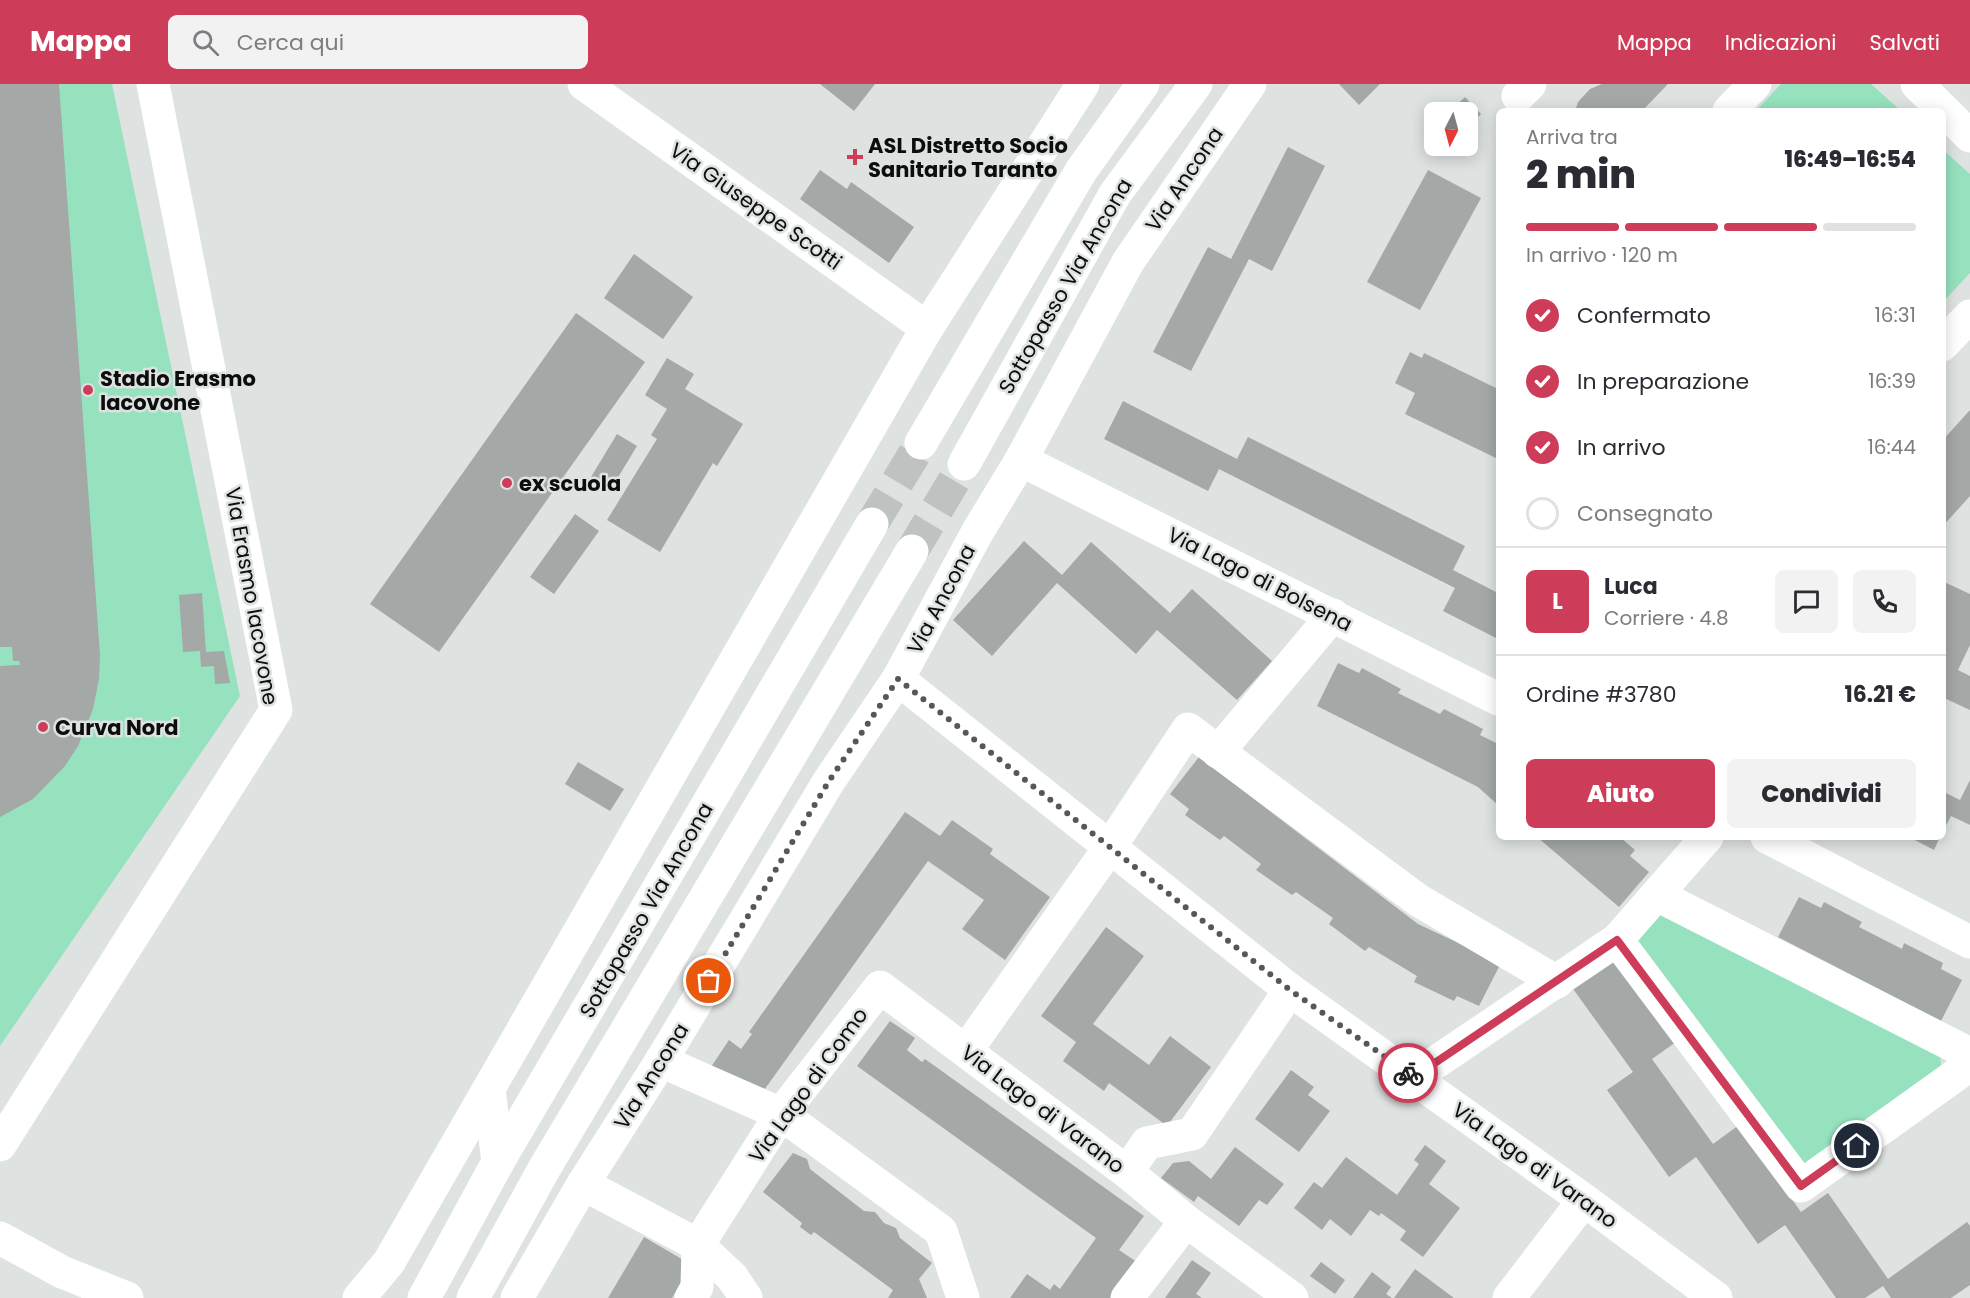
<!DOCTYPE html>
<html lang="it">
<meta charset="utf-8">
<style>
body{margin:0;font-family:Poppins,sans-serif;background:#f2f2f3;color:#2b2b33;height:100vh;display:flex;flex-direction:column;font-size:22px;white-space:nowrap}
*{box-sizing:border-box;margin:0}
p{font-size:20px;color:#7c7c81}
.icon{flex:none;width:33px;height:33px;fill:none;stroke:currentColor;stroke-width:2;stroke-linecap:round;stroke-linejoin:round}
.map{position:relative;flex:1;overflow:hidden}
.drawer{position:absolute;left:1496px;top:24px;width:450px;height:732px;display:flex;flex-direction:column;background:#fff;border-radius:9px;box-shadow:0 3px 15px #0003}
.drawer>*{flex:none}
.needle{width:39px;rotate:186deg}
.controls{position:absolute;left:1424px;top:18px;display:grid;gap:12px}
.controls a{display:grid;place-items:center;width:54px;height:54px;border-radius:9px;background:#fff;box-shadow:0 3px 15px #0003;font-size:30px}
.pin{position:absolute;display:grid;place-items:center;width:51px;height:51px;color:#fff;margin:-26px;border:3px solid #fff;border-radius:50%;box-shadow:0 2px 6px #0007}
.courier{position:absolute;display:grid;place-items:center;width:60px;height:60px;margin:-30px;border:4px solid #cd3d59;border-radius:50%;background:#fff;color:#222;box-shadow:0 2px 8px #0007}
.overview em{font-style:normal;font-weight:800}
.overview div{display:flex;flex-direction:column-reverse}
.overview{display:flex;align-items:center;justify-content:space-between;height:102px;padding:0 30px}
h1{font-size:39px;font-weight:800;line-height:45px}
.bar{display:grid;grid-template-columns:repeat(4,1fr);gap:9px 6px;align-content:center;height:72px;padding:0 30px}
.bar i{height:8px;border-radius:4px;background:#e1e1e2}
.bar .selected{background:#cd3d59}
.bar p{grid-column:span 4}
.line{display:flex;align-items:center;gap:15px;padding:0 30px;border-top:2px solid #e1e1e2}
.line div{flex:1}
.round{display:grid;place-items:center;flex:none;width:63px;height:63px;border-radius:9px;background:#f2f2f3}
ol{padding:0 30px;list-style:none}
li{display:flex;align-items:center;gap:18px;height:66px}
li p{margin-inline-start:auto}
li .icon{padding:6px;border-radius:50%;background:#cd3d59;color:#fff;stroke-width:4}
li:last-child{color:#7c7c81}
li i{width:33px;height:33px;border:3px solid #e1e1e2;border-radius:50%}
.button{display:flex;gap:12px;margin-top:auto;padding:12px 30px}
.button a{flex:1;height:69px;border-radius:9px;background:#cd3d59;color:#fff;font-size:24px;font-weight:800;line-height:69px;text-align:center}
.button a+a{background:#f2f2f3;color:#2b2b33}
header{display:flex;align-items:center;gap:36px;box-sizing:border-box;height:84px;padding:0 30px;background:#cd3d59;color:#fff}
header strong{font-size:28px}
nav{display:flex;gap:33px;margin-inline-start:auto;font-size:21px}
.search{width:420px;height:54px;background:#f2f2f3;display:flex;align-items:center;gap:15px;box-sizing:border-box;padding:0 21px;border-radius:9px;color:#7c7c81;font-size:22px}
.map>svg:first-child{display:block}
.green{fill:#96e2bf}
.building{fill:#a4a8a6}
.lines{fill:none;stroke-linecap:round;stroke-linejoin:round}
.tertiary-tunnel{stroke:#bec2c0;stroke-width:33;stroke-dasharray:33 16;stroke-linecap:butt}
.minor{stroke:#fff;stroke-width:33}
.tertiary{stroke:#fff;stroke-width:33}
.done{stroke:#565857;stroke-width:6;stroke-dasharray:0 10.8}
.route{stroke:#cd3d59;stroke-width:8}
.poi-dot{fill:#cd3d59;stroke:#dee2e0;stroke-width:2}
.labels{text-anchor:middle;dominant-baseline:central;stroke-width:5;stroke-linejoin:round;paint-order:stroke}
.poi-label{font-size:21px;font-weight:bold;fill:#0c0d0d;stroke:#dee2e0;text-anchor:start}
.street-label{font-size:21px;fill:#0c0d0d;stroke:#dee2e0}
</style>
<header>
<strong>Mappa</strong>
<div class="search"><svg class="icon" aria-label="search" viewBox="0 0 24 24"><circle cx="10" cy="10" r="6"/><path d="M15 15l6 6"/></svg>Cerca qui</div>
<nav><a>Mappa</a><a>Indicazioni</a><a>Salvati</a></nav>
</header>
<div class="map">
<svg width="1970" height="1214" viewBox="0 0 1970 1214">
<rect width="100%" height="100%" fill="#dee2e0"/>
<g class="green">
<path d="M0,0h112l128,612 -240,350z"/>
<path d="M1781,0h90l30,27h-145z"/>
<path d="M1942,65l28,25v99l-27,29z"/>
<path d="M1652,825l288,146 2,19 -136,95 -178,-231z"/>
</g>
<g class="building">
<path d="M0,0h59l41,571 -1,24 -6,30 -15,37 -13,20 -32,33 -33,18v-151l20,-1 -1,-4h-6l-1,-14h-12z"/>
<path d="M820,0h55l-21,27z"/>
<path d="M1339,0h41l-21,21z"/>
<path d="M1602,0h66l-26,27h-67l3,-9 12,-13z"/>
<path d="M1465,13l16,17 -14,14v-16h-18z"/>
<path d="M1288,63l37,19 -53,105 -23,-12 -58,112 -38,-19 55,-105 23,12z"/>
<path d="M820,86l27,19 4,-7 63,45 -25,36 -89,-64z"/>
<path d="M1428,86l53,28 -61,112 -53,-28z"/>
<path d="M634,170l59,43 -30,42 -59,-41z"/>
<path d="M576,229l69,49 -206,290 -69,-48z"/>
<path d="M1410,268l12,6 2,-5 74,36v70l-93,-45 10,-21 -20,-10z"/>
<path d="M667,274l27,16 -9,15 58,35 -26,42 -4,-3 -53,89 -53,-32 50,-81 -6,-4 16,-26 -22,-14z"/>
<path d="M1123,317l114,58 11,-22 217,109 -12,24 45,23v46l-55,-28 12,-23 -236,-119 -11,22 -104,-52z"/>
<path d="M1970,326v86l-28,31v-86z"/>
<path d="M617,350l20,12 -26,43 -20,-12z"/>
<path d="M575,430l24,17 -45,63 -24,-17z"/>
<path d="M1024,457l38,34 29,-33 79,71 22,-24 80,72 -35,39 -80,-70 -21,24 -79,-71 -65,73 -39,-36z"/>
<path d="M1942,497l28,13v51l-12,25 12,6v34l-28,-13z"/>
<path d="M202,509l4,59 18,-1 6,32 -15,1 -1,-18 -13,1 -1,-16 -17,1 -4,-57z"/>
<path d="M1338,579l21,10 3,-5 39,21 -3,4 42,21 4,-5 39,20 -3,6 18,9v61l-20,-18 -161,-81z"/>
<path d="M1199,673l219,167 83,39 -22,43 -22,-10 -3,5 -40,-19 3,-6 -48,-29 -4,4 -36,-27 4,-6 -37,-26 -4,3 -36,-25 5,-6 -37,-28 -4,4 -35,-25 4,-6 -19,-15z"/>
<path d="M578,678l46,27 -14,22 -45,-27z"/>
<path d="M1970,696v45l-19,-9 -9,17v-42l18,9z"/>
<path d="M905,728l35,24 12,-16 41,29 -3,5 60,43 -45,63 -43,-31 22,-29 -56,-39 -171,239 -46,-33 18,-27 12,9 11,-15 -3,-2z"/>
<path d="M1537,753h83l15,13 -5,6 19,16 -30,35z"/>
<path d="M1909,753h31l-6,13z"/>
<path d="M1799,813l22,11 3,-6 38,20 -3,5 43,22 2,-6 39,20 -2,6 21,11 -21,41 -163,-84z"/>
<path d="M1106,843l38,29 -51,68 56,41 21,-29 41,31 -44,59 -58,-43 -5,8 -41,-30 13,-19 -35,-26z"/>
<path d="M1614,871l62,87 -24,17 61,85 26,-19 62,87 27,-19 60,86 79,-57 3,4v59l-19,13h-60l-8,-12 -18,12h-29l-51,-73 -27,19 -62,-87 -27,20 -62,-87 26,-18 -62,-86z"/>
<path d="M890,937l25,17 -8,12 15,12 3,-3 219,157 -25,34 18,12 -26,36h-101l17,-24 23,16 4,-6 6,5 36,-51 -239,-172z"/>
<path d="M1291,986l23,17 -6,8 22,16 -31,41 -44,-33z"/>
<path d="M1425,1061l21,16 -17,23 31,24 -37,49 -23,-17 6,-9 -25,-18 -2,3 -9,-6 -19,26 -21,-17 -8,11 -28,-22 20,-26 8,6 24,-31 51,38 22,-31 -5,-4z"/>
<path d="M1235,1063l49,37 -17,21 -8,-5 -20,26 -41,-30 -4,6 -33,-24 12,-15 16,-2 22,18z"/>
<path d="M793,1069l14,6 3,10 54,42 11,1 9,11 12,5 4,10 32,25 -13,16 8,19h-39l5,-8 -79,-58 -3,3 -11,-8 2,-4 -39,-31z"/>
<path d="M644,1153l48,28 -20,33h-64z"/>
<path d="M1192,1176l19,13 -15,21 6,4h-37z"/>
<path d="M1321,1178l24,18 -10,14 -25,-18z"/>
<path d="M1415,1185l39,29h-60z"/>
<path d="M1372,1188l19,15 -5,7 6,4h-39z"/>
</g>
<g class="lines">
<g class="tertiary-tunnel">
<path d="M872,440l49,-81"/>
<path d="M912,467l52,-87"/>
</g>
<g class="minor">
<path d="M584,0l343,244"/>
<path d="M1917,0l53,52"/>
<path d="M1518,12l12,-12"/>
<path d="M1729,27l26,-27"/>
<path d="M1942,261l28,-29"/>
<path d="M1021,376l477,239"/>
<path d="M898,595l392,311 294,210 132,98"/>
<path d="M1218,668l115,-137"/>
<path d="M1767,753l203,105"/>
<path d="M1657,811l313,159"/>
<path d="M1617,856l184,246 169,-121"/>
<path d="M966,967l144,-204 78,-118 230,171 139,82"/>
<path d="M661,977l120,53 160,117 22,67"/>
<path d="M1414,993l203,-137 90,-103"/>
<path d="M489,1005l9,73"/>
<path d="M0,1061l276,-435 -123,-626"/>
<path d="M1127,1088l20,-29 45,-9 98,-144"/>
<path d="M583,1100l115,61 34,32 14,21"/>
<path d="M0,1154l62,34 65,26"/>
<path d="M359,1214l30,-36 538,-934 156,-244"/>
<path d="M517,1214l66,-114 78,-123 168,-280 69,-102 80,-148 43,-71 107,-198 122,-178"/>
<path d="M691,1214l6,-11 1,-42 83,-131 99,-127 247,185 59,49 106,77"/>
<path d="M1127,1214l59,-77"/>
<path d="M1509,1214l75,-98"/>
</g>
<g class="tertiary">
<path d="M921,359l160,-272 62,-87"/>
<path d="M964,380l151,-270 81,-110"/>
<path d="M424,1214l74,-136 374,-638"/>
<path d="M473,1214l71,-129 368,-618"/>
</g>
</g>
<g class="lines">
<path class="done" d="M709,897l120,-200 69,-102 392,311 118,83"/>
<path class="route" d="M1408,989l6,4 203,-137 184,246 56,-40"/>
</g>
<g class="poi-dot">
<path d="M852 64h6v6h6v6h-6v6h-6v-6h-6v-6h6z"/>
<circle cx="88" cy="306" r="6"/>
<circle cx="507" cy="399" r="6"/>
<circle cx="43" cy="643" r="6"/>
</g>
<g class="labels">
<g class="poi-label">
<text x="868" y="61">ASL Distretto Socio<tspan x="868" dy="24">Sanitario Taranto</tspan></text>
<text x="100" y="294">Stadio Erasmo<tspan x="100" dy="24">Iacovone</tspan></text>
<text x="519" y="399">ex scuola</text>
<text x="55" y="643">Curva Nord</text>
</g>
<g class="street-label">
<text transform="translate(1184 95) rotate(-56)">Via Ancona</text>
<text transform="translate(756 122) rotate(35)">Via Giuseppe Scotti</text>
<text transform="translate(1065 202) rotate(-60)">Sottopasso Via Ancona</text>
<text transform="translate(1260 495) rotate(27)">Via Lago di Bolsena</text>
<text transform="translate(252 512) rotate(80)">Via Erasmo Iacovone</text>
<text transform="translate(941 515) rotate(-62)">Via Ancona</text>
<text transform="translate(646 826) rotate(-60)">Sottopasso Via Ancona</text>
<text transform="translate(651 992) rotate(-58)">Via Ancona</text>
<text transform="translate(808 1001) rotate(-54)">Via Lago di Como</text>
<text transform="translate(1043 1025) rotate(37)">Via Lago di Varano</text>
<text transform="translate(1535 1081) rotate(36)">Via Lago di Varano</text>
</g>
</g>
</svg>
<div class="controls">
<a><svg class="needle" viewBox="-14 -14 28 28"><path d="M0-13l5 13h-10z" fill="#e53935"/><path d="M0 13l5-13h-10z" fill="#7c7c81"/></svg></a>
</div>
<div class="pin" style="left:709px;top:897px;background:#ea580c"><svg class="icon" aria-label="bag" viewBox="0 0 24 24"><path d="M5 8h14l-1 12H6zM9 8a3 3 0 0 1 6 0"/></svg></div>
<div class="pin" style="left:1857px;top:1062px;background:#1f2937"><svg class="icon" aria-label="home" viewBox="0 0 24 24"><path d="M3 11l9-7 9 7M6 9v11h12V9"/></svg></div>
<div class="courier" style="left:1408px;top:989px"><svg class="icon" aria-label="bike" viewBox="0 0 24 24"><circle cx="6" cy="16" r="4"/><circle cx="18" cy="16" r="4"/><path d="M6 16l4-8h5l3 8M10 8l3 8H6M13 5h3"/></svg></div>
<section class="drawer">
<div class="overview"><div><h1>2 min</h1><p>Arriva tra</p></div><em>16:49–16:54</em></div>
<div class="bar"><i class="selected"></i><i class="selected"></i><i class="selected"></i><i></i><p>In arrivo · 120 m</p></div>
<ol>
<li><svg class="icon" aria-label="check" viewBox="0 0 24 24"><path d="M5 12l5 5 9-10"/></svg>Confermato<p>16:31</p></li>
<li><svg class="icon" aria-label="check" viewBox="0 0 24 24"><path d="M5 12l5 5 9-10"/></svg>In preparazione<p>16:39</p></li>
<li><svg class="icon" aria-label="check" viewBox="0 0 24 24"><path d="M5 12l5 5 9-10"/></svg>In arrivo<p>16:44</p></li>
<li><i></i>Consegnato</li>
</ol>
<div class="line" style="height:108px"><b class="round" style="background:#cd3d59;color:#fff">L</b><div><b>Luca</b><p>Corriere · 4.8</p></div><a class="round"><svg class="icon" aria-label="chat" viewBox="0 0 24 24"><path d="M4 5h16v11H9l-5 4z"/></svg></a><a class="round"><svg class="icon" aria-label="phone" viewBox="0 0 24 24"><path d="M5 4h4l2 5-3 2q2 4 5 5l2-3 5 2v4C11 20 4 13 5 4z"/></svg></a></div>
<div class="line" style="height:78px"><div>Ordine #3780</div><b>16.21 €</b></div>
<div class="button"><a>Aiuto</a><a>Condividi</a></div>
</section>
</div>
